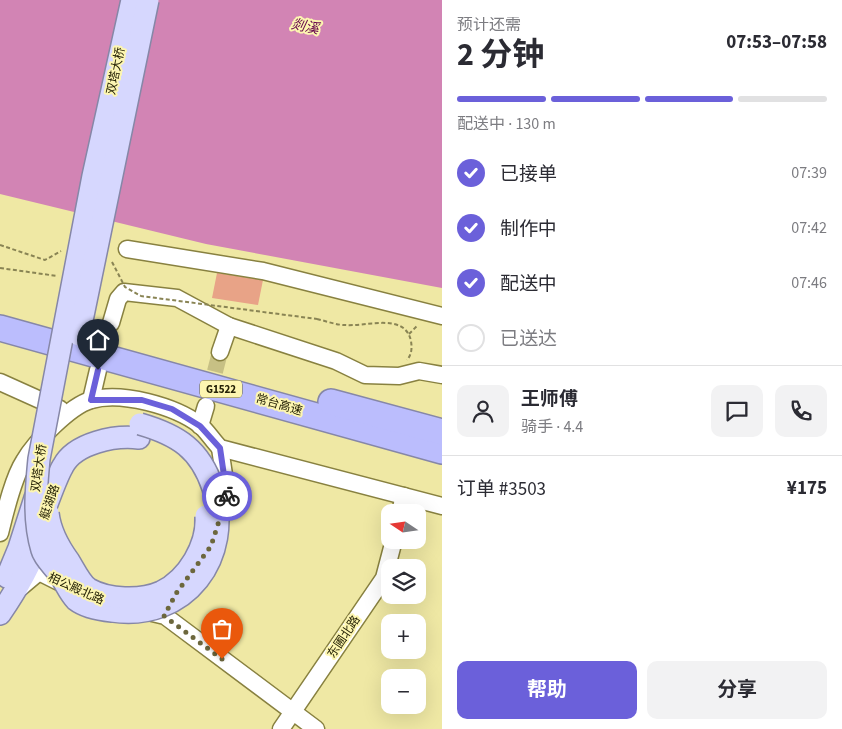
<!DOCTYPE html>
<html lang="zh">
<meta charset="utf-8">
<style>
body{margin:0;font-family:"Source Sans 3","Noto Sans SC",sans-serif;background:#f2f2f3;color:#2b2b33;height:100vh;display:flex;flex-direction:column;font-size:19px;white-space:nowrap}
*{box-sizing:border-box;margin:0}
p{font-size:16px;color:#7c7c81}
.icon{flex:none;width:28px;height:28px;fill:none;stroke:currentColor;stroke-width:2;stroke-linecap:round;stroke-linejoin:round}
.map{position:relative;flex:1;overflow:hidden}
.drawer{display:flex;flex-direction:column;background:#fff;width:400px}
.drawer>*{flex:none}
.needle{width:32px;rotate:283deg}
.buttons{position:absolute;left:381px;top:504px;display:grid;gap:10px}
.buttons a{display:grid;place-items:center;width:45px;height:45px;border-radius:10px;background:#fff;box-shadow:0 5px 20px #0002;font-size:25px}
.pin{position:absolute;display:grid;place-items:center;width:42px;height:42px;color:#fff;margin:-51px -21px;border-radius:50% 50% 50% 0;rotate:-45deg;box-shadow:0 0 5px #0007}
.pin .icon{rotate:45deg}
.courier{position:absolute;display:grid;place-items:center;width:50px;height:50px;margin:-25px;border:4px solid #6b60da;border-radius:50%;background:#fff;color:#222;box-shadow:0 1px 6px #0007}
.overview em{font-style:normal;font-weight:700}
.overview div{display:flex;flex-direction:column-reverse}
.overview{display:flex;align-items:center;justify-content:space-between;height:85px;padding:0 15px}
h1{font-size:32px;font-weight:700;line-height:38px}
.bar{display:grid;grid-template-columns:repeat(4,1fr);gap:8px 5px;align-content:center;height:60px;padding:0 15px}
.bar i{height:6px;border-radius:4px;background:#e1e1e2}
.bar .selected{background:#6b60da}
.bar p{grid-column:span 4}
.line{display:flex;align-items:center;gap:12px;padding:0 15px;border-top:1px solid #e1e1e2}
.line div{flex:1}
.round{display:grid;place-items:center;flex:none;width:52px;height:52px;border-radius:10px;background:#f2f2f3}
ol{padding:0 15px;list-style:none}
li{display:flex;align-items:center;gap:15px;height:55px}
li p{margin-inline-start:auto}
li .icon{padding:5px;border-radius:50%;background:#6b60da;color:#fff;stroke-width:4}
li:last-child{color:#7c7c81}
li i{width:28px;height:28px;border:2px solid #e1e1e2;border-radius:50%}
.button{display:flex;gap:10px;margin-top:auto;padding:10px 15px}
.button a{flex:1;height:58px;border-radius:10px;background:#6b60da;color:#fff;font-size:20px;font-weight:700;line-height:58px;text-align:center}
.button a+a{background:#f2f2f3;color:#2b2b33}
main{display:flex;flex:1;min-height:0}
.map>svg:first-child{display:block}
.green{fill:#e8a387}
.water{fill:#d284b4}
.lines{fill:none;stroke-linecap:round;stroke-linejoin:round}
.minor-tunnel{stroke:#c7c084;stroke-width:16;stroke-dasharray:16 8;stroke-linecap:butt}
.minor-casing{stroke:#888140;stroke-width:19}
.major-casing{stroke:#8687a7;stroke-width:24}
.highway-casing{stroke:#8687a7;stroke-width:28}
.path{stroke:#898454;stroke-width:2;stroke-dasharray:4 2.5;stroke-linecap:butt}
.minor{stroke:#fff;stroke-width:16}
.major{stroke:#d6d7fe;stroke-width:21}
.highway{stroke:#bbbdfd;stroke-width:25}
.major-bridge-casing{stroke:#8687a7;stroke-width:24;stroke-linecap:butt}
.path-bridge{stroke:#898454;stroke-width:2;stroke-dasharray:4 2.5;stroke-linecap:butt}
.major-bridge{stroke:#d6d7fe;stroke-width:21}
.done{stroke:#6c673d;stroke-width:5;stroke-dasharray:0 9}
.route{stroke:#6b60da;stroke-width:6}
.labels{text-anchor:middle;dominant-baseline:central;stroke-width:4;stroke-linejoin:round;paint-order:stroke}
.shield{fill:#fdf6b1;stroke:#666239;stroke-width:1}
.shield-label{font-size:11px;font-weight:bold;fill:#252206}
.street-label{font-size:12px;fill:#252206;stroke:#fdf6b1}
.water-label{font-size:14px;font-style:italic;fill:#66054c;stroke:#fdf6b1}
</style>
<main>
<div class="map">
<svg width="442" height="729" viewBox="0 0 442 729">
<rect width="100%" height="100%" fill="#efe8a4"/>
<path class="green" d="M217,273l46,7 -5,25 -46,-7z"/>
<path class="water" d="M0,0h442v288l-236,-44 -206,-50z"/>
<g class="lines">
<g class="minor-tunnel">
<path d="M100,364l11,-41"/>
<path d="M209,395l11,-43"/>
</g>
<g class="minor-casing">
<g id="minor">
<path d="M127,249l136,22 179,45"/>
<path d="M111,323l7,-24 6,-7 53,6 52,28 107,35 29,14 34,1 20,-5 23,4"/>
<path d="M220,352l9,-26"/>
<path d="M0,382l60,27"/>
<path d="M91,400l7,-30"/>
<path d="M200,426l6,-20"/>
<path d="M400,512l4,-16"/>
<path d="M220,519l7,-24 -7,-47"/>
<path d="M0,533c5,-20 13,-55 24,-72 11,-19 46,-55 67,-61 30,-9 84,6 109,25 7,6 13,16 20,23l222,58"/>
<path d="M20,588l19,-16 28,14"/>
<path d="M144,611l21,5 151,113"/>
<path d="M281,729l103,-151 10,-38"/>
</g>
</g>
<g class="major-casing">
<g id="major">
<path d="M7,577l12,-29 16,-50"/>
<path d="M0,614c15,-22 30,-46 38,-71 4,-10 4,-21 6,-31 4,-11 13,-36 19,-46 12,-23 52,-31 76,-28"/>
</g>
</g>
<g class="highway-casing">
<g id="highway">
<path d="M0,328l442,123"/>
<path d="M331,402l111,30"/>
</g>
</g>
<g class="path">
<path d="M0,245l45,15 16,-9"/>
<path d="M0,268l57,8"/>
<path d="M317,319c9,2 19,6 28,6 20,2 60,-13 66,16 1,7 1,13 -4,19"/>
<path d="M409,334l9,-9"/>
</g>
<use href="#minor" class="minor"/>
<use href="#major" class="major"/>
<use href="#highway" class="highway"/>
<g class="major-bridge-casing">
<g id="major-bridge">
<path d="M132,0l-39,176 -54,283c-3,31 -6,61 3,91 2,8 12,17 17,24 6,8 10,19 17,26 9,7 26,10 36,11 74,11 122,-54 101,-123 -13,-39 -35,-53 -73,-64"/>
<path d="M79,335l69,-335"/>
<path d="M48,513c2,18 10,33 21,48 5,8 12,23 20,28 19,11 52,12 72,3 27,-13 47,-47 45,-76"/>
</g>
</g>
<path class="path-bridge" d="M112,262l13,25 16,9 176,23"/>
<use href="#major-bridge" class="major-bridge"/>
</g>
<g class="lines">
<path class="done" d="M222,659l-58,-43 13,-24 34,-46 16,-50"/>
<path class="route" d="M98,370l-7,30h51l30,9 28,17 20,22 7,48"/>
</g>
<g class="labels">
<rect class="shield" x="200" y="380.5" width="42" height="17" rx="4"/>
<g class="shield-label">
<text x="221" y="389">G1522</text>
</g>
<g class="street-label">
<text transform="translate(116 71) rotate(-78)">双塔大桥</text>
<text transform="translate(279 405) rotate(16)">常台高速</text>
<text transform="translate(39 468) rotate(-82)">双塔大桥</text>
<text transform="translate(50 502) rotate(-71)">艇湖路</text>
<text transform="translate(76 589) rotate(24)">相公殿北路</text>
<text transform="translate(344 637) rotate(-56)">东圃北路</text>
</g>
<g class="water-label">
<text transform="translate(305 27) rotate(11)">剡溪</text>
</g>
</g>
</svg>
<div class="buttons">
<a><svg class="needle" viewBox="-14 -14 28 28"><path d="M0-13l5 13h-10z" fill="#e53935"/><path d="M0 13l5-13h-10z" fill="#7c7c81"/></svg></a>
<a><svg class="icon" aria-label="layers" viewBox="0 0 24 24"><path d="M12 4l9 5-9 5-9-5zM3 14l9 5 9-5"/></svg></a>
<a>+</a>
<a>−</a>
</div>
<div class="pin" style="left:222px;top:659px;background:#ea580c"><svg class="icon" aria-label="bag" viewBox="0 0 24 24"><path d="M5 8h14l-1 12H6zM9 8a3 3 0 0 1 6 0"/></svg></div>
<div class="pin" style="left:98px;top:370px;background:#1f2937"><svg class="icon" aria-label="home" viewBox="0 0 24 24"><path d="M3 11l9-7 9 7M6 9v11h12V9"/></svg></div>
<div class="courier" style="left:227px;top:496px"><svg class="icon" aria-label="bike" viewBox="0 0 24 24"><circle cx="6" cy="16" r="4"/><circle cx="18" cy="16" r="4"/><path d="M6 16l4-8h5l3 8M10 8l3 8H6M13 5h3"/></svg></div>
</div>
<section class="drawer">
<div class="overview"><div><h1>2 分钟</h1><p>预计还需</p></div><em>07:53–07:58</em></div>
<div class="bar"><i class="selected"></i><i class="selected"></i><i class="selected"></i><i></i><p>配送中 · 130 m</p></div>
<ol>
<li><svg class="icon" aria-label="check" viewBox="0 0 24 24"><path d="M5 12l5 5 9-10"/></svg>已接单<p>07:39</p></li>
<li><svg class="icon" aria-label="check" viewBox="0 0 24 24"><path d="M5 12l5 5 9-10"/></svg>制作中<p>07:42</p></li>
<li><svg class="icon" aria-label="check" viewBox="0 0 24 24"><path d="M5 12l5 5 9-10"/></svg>配送中<p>07:46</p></li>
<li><i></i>已送达</li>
</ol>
<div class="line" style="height:90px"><a class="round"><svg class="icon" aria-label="person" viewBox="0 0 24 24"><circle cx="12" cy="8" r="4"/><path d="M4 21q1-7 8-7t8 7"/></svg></a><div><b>王师傅</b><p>骑手 · 4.4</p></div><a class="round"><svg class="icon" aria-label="chat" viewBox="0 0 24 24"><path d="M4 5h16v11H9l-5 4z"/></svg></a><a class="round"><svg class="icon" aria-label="phone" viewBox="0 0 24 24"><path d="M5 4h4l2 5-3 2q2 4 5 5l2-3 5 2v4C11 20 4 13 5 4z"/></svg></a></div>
<div class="line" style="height:65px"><div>订单 #3503</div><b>¥175</b></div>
<div class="button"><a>帮助</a><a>分享</a></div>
</section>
</main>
